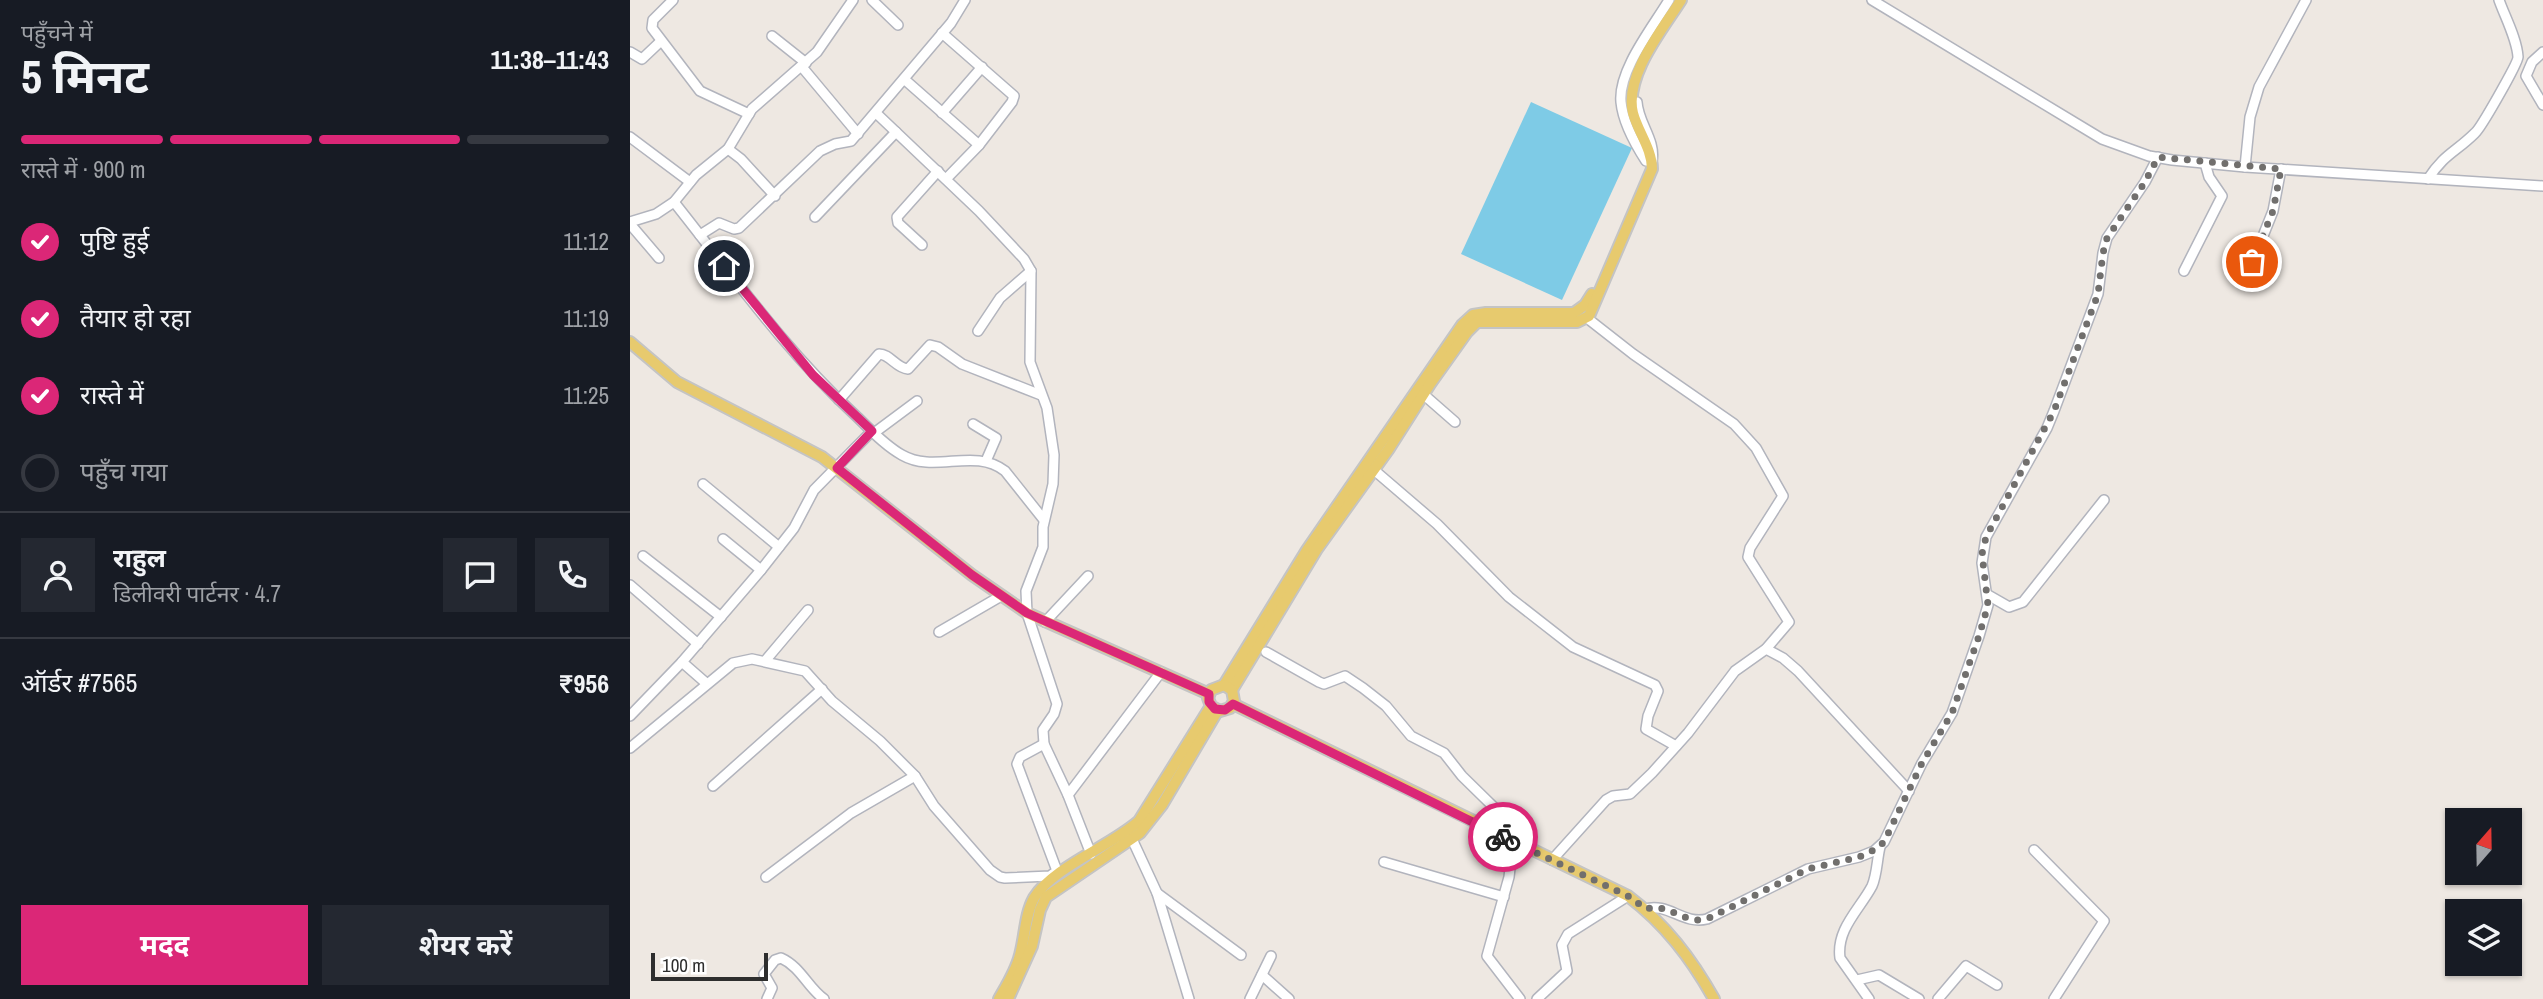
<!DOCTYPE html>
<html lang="hi">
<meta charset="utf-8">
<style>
body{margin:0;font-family:"Archivo Narrow","Noto Sans Devanagari",sans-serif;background:#242831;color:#f1f3f6;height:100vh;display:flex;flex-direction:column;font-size:26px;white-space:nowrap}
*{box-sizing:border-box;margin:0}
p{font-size:23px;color:#9ea1a6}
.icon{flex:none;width:38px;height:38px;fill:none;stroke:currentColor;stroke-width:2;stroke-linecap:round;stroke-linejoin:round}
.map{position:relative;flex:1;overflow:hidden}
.panel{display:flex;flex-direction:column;background:#171b24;width:630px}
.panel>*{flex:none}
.needle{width:46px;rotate:20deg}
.buttons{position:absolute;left:1815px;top:808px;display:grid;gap:14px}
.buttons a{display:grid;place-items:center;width:77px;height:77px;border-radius:0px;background:#171b24;box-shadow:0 2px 5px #0004;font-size:35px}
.scale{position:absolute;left:21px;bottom:18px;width:117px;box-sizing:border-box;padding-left:7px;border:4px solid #2e2e2e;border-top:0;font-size:19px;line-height:24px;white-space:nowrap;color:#2e2e2e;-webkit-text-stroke:5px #fff;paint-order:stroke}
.pin{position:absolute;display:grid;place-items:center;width:60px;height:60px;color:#fff;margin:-30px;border:4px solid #fff;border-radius:50%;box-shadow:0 2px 7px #0007}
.courier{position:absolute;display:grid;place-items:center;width:70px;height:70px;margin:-35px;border:5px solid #db2777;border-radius:50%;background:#fff;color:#222;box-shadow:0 2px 9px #0007}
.head em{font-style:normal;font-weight:700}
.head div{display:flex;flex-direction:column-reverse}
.head{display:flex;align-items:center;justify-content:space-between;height:119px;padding:0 21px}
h1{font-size:46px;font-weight:700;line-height:52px}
.bar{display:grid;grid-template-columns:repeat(4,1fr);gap:10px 7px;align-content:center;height:84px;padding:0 21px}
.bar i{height:9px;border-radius:5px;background:#363941}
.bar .on{background:#db2777}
.bar p{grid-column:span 4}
.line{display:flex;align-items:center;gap:18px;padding:0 21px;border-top:2px solid #363941}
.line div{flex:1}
.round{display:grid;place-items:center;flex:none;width:74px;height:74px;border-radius:0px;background:#242831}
ol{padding:0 21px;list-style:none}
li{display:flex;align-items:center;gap:21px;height:77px}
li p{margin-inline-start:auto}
li .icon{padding:7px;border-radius:50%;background:#db2777;color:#fff;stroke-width:4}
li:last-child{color:#9ea1a6}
li i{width:38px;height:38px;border:4px solid #363941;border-radius:50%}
.button{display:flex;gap:14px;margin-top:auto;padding:14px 21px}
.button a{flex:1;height:80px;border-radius:0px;background:#db2777;color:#fff;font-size:28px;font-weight:700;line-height:80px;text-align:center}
.button a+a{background:#242831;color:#f1f3f6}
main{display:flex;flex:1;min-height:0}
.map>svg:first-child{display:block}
.water{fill:#7ecbe6}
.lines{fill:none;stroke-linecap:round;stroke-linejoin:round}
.minor-casing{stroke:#b2b4bd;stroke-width:12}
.major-casing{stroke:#c4c4c4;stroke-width:14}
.minor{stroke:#fff;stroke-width:9}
.major{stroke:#e7ca6e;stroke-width:10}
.done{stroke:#716f6d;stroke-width:7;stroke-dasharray:0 12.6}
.route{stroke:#db2777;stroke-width:9}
</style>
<main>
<section class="panel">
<div class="head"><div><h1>5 मिनट</h1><p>पहुँचने में</p></div><em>11:38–11:43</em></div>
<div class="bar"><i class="on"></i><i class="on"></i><i class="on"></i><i></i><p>रास्ते में · 900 m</p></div>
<ol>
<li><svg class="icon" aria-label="check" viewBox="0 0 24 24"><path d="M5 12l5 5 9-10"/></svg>पुष्टि हुई<p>11:12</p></li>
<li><svg class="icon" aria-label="check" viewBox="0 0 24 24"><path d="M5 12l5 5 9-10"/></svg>तैयार हो रहा<p>11:19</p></li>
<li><svg class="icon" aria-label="check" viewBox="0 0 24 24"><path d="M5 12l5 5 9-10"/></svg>रास्ते में<p>11:25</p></li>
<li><i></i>पहुँच गया</li>
</ol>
<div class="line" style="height:126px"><a class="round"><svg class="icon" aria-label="person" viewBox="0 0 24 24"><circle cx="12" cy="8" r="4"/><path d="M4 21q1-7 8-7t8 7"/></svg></a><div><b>राहुल</b><p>डिलीवरी पार्टनर · 4.7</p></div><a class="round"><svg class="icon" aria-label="chat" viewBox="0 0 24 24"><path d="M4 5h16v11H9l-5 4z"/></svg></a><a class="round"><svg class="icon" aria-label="phone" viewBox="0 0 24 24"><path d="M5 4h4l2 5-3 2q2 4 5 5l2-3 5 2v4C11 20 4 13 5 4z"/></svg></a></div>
<div class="line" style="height:91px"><div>ऑर्डर #7565</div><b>₹956</b></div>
<div class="button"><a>मदद</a><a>शेयर करें</a></div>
</section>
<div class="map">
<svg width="1913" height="999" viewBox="0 0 1913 999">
<rect width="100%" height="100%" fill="#eee8e2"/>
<path class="water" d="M901,102l101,46 -70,152 -101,-46z"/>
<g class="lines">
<g class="minor-casing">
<g id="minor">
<path d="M43,0l-20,20 -1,8 48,63 49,23"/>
<path d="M242,0l26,25"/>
<path d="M1242,0l230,139 47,17 23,4 73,7 298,19"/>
<path d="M312,33l72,63 -2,6 -33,43 -33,34"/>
<path d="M142,36l34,27"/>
<path d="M0,52l12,7 19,-18"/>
<path d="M1913,52l-11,10 -6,14 17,29"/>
<path d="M172,67l56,67"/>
<path d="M274,79l75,66"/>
<path d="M1007,102c1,21 19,38 15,59h-6c-11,-17 -23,-38 -25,-59 -3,-32 32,-75 48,-102"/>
<path d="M246,113l103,98 45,48 7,12 -1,91 17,46 7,47 -1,29 -10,43v20l-17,44 1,22 30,91 -3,10 -11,16 1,14 24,51 23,59"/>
<path d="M312,113l40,-46"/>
<path d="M0,137l60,45"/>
<path d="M98,149l13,10 34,37"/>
<path d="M1615,167l5,-50 9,-30 47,-87"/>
<path d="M1798,179c16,-25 28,-27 47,-46 6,-5 43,-70 43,-76 -1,-18 -13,-40 -19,-57"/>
<path d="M44,202c58,73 112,149 180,212 15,14 30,31 48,41 33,19 72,-8 103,16l39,49"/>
<path d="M185,217l81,-85"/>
<path d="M0,222l26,-8 18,-12 22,-27 32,-26 24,-40 65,-57 36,-52"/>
<path d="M0,224l29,34"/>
<path d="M70,235l19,-12 15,6 5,-1 81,-77 15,-7 16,-3 100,-118 14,-23"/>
<path d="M292,245l-24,-22 -1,-6 41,-46"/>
<path d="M1554,271l38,-75 -13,-19 -4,-14"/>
<path d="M1615,281l28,-70 8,-42"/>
<path d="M348,331l22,-33 31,-27"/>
<path d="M793,394l32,28"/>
<path d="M209,400l40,-46c11,0 17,14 29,15l22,-24 8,2 24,17 79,31"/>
<path d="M343,424l23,14 -10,23"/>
<path d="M244,433l43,-32"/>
<path d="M744,470l63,54 72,73 64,50 82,38 3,6 -10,25 -2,13 30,17"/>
<path d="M73,484l76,63"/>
<path d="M93,539l38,31"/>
<path d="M13,556l78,61"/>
<path d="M0,585l68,59"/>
<path d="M1358,595l21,12 14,-5 81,-102"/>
<path d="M415,622l43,-46"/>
<path d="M309,632l62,-36"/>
<path d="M1136,649l17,9 15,13 111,120"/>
<path d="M636,652l53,30 5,2 21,-8 18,12 23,18 25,30 33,17 18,23 49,48 3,9 -5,44 -22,79 33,43"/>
<path d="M135,661l43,-51"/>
<path d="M52,662l24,21"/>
<path d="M0,716l52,-54 79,-92 33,-42 20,-38 58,-59"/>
<path d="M0,748l103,-85 19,-4 53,12 27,30 48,40 35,35 19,30 56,64 10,7 5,1 45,-2 7,-5 -40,-107 3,-7 24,-13"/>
<path d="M83,786l109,-97"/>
<path d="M438,795l93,-123"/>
<path d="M502,839l25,54 32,106"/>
<path d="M1404,850l70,71 -50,78"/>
<path d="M922,860l54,-60 7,-4 17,-2 22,-21 36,-40 47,-62 31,-22 23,-27 -41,-65 2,-9 33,-52 -27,-48 -22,-24 -101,-70 -46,-36"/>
<path d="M754,862l120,35"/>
<path d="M136,877l85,-64 64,-37"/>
<path d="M527,893l84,62"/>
<path d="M1015,909c23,-7 38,16 62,10l101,-50 51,-12 15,-6 10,-9 38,-79 30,-50 27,-77 9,-31 -6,-42 4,-26 61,-109 7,-17 44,-117 5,-41 4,-15 38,-56 13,-25"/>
<path d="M632,975l27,24"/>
<path d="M1227,980l22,-5 40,24"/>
<path d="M137,999l5,-11 -8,-14 11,-14 6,-2c20,9 27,30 43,41"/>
<path d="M620,999l21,-43"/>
<path d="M907,999l30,-28 -5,-26 6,-11 60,-38"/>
<path d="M1239,999l-29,-41c-4,-29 20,-49 32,-72 5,-11 5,-27 8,-39"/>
<path d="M1308,999l28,-33 31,19"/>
</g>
</g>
<g class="major-casing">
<g id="major">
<path d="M0,342l47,40 145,75 150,118 55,38 182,81"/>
<path d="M594,685l83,-135 155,-225 11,-10 13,-2h88l11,-8 7,-11"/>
<path d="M602,690l85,-141 71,-99 42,-66 37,-52 10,-10h100l12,-6 63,-147c0,-20 -14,-37 -19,-56 -9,-37 29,-83 48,-113"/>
<path d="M603,704l395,192c37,28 63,62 86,103"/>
<path d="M369,999c8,-14 17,-28 21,-44 5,-18 5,-41 14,-57 19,-31 77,-52 105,-77l72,-115 -3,-8 3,-8 13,-5 8,5 2,11 -4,7 -10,3 -9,-5"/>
<path d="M378,999l24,-53 8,-36 6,-13 94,-64 22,-28 56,-95"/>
</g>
</g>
<use href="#minor" class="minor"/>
<use href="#major" class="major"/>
</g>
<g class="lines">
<path class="done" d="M873,837l125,59 18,13c22,-7 38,16 61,10l101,-50 51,-12 15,-7 10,-8 38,-79 30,-50 27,-77 9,-31 -6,-51 4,-17 68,-126 44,-117 5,-41 4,-15 38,-56 13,-25 123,12 -8,42 -21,51"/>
<path class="route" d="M94,266l89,109 59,56 -35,37 135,107 55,38 182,81v8l6,7 10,1 8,-6 270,133"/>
</g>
</svg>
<div class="buttons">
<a><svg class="needle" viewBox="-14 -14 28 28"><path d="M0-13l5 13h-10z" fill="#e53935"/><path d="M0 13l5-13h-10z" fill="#9ea1a6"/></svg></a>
<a><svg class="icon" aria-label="layers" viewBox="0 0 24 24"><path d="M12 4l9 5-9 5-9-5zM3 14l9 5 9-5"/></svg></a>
</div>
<div class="scale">100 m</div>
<div class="pin" style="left:1622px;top:262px;background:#ea580c"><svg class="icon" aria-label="bag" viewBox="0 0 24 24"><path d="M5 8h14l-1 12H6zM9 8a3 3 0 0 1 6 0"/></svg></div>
<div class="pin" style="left:94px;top:266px;background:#1f2937"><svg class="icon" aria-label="home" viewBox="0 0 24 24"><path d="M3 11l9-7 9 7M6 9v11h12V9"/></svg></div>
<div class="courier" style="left:873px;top:837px"><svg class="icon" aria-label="bike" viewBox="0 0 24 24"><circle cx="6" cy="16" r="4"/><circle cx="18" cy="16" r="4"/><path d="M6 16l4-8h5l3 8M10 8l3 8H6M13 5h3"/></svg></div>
</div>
</main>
